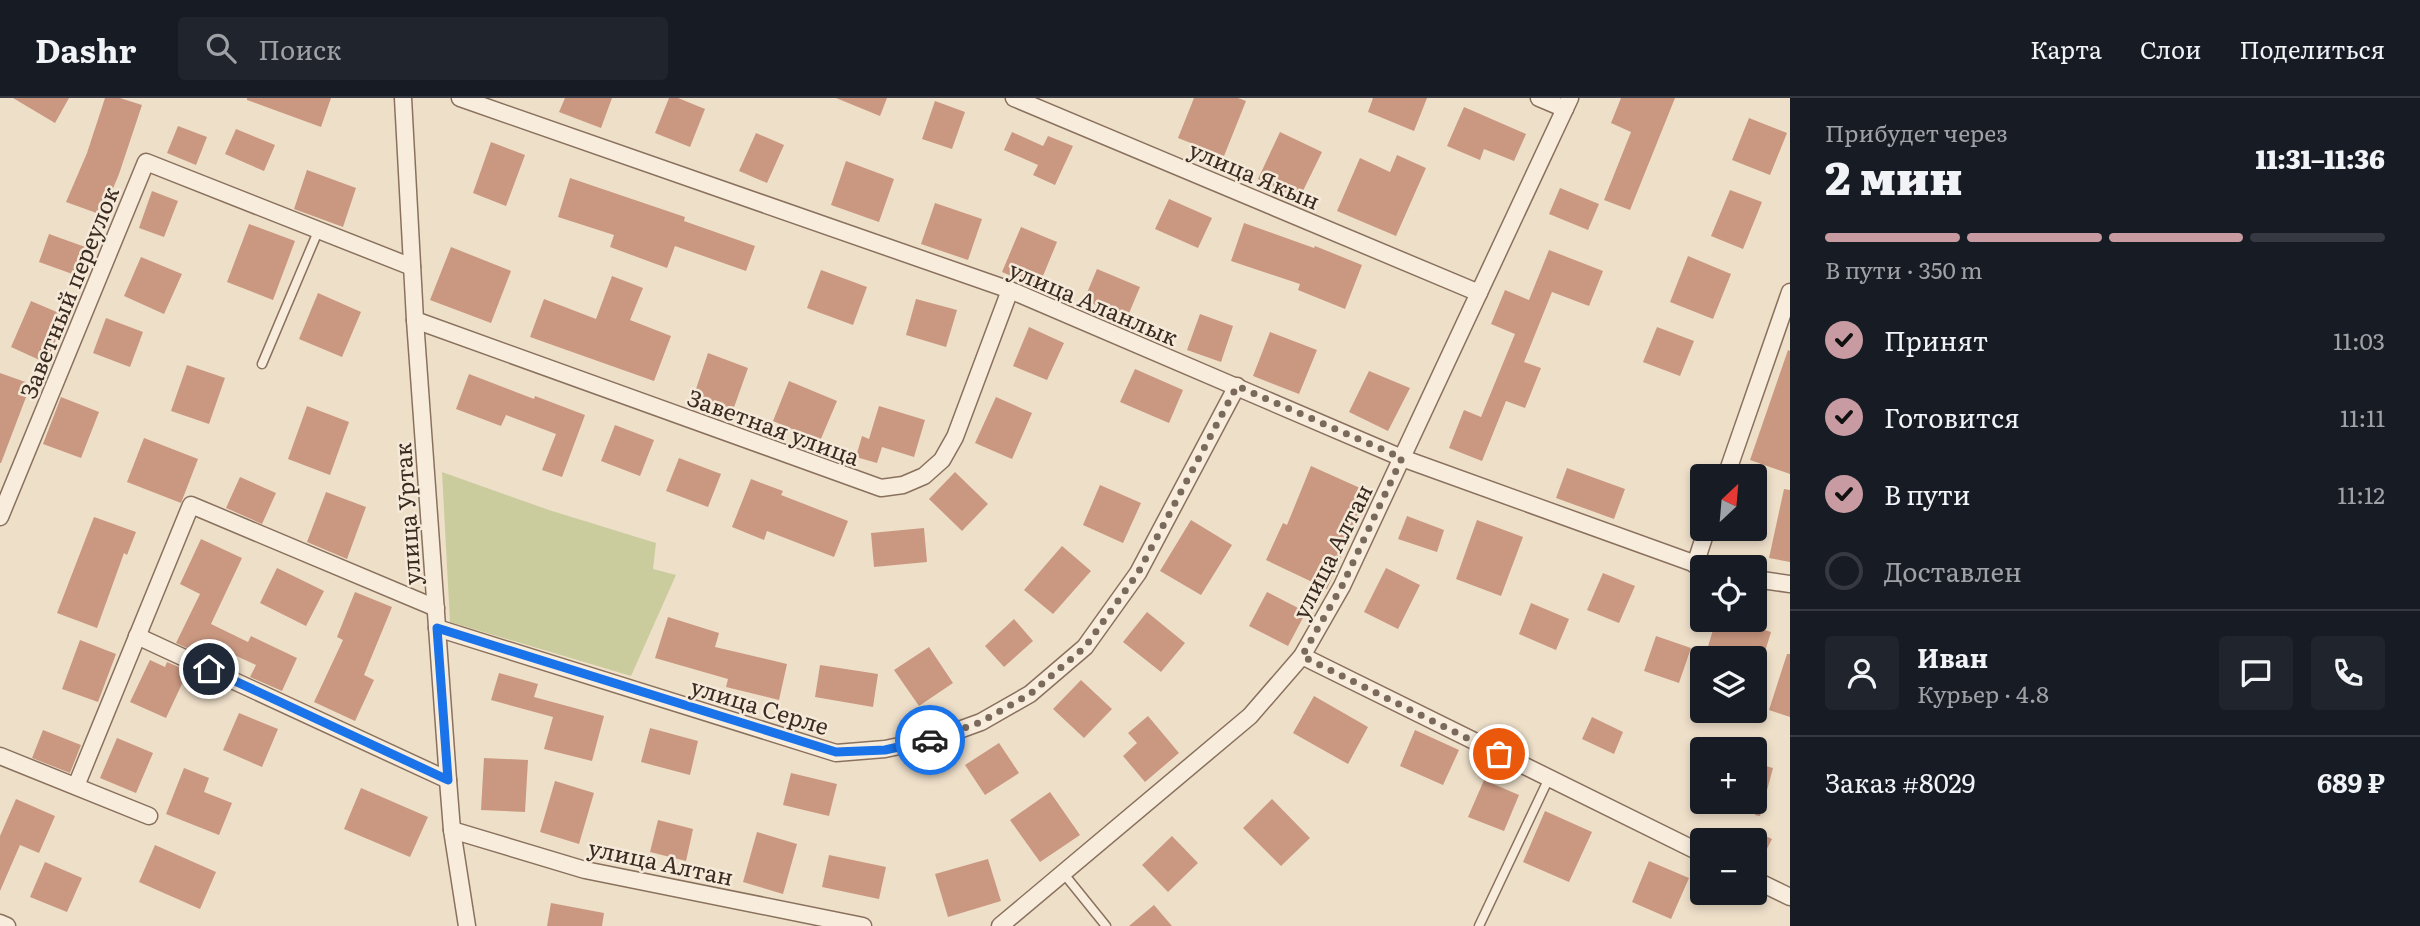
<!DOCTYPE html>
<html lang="ru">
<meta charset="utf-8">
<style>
body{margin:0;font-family:Literata,serif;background:#20242c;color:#f1f3f6;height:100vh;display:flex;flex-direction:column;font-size:26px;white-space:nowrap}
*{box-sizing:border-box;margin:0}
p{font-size:23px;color:#9ea1a6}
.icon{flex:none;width:38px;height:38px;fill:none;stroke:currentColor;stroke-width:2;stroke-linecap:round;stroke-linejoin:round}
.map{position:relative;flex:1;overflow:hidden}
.drawer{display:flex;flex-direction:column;background:#171b24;width:630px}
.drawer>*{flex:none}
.needle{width:46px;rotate:26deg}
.controls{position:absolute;left:1690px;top:366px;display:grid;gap:14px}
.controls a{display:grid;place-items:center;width:77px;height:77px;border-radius:7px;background:#171b24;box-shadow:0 4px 10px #0003;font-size:35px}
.pin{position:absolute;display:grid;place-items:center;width:60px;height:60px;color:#fff;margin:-30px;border:4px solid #fff;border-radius:50%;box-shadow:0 2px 7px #0007}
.courier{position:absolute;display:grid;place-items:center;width:70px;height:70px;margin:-35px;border:5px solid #1a73e8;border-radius:50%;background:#fff;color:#222;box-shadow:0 2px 9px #0007}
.overview em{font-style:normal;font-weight:800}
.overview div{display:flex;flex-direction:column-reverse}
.overview{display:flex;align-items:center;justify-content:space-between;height:119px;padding:0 35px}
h1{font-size:46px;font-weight:800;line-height:52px}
.bar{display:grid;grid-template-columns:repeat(4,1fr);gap:10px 7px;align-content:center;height:84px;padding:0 35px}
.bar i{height:9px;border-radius:5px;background:#363941}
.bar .active{background:#c89ba2}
.bar p{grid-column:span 4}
.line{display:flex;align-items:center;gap:18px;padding:0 35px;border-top:2px solid #363941}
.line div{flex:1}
.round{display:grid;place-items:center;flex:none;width:74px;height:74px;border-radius:7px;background:#20242c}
ol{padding:0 35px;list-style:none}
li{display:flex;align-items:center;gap:21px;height:77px}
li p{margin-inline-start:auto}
li .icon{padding:7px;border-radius:50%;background:#c89ba2;color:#111;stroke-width:4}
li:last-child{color:#9ea1a6}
li i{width:38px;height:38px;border:4px solid #363941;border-radius:50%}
header{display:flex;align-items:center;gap:42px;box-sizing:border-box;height:98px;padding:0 35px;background:#171b24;border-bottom:2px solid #363941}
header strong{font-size:33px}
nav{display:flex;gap:38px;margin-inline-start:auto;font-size:24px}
.search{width:490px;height:63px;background:#20242c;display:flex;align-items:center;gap:18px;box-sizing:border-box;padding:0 24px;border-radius:7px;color:#9ea1a6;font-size:26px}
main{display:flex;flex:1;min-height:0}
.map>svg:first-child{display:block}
.green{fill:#cbcc9d}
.building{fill:#ca9881}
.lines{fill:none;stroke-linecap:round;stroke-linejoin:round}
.service-casing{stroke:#8a715e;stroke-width:11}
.minor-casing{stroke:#8a715e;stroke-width:19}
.service{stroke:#f8eddd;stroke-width:8}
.minor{stroke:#f8eddd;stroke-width:16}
.done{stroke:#7a6a5c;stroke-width:7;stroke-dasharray:0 12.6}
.route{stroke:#1a73e8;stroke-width:9}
.labels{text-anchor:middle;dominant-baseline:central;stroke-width:5;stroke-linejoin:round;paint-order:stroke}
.street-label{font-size:23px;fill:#3b2b21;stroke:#f5ead9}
</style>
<header>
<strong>Dashr</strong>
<div class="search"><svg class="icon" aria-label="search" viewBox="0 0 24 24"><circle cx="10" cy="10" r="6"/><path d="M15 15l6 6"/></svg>Поиск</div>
<nav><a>Карта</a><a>Слои</a><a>Поделиться</a></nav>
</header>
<main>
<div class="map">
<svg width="1790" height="828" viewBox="0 0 1790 828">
<rect width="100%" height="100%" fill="#eedfc9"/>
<path class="green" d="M442,374l107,38 107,33 -3,26 23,6 -45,101 -181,-54z"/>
<g class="building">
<path d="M13,0h56l-14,25z"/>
<path d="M105,0h15l22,7 -23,69 -17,41 -36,-13 21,-49z"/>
<path d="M247,0h84l-10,29 -74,-27z"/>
<path d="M565,0h47l-11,30 -42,-16z"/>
<path d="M669,0h9l27,11 -15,38 -35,-14z"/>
<path d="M836,0h51l-7,18z"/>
<path d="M1194,0h44l8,3 -22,55 -46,-18z"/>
<path d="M1373,0h54l-13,33 -46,-19z"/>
<path d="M1621,0h54l-45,112 -26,-10 27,-68 -20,-9z"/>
<path d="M935,3l30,11 -13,37 -30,-10z"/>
<path d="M1464,9l62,27 -12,27 -30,-12 -4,11 -33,-14z"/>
<path d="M1749,20l38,15 -17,42 -38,-15z"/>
<path d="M178,28l29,11 -11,28 -29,-12z"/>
<path d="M236,31l39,16 -11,26 -39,-17z"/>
<path d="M1012,34l31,14 5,-10 25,10 -18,39 -22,-10 5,-10 -34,-15z"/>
<path d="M1280,34l42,20 -23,47 -41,-20z"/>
<path d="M756,35l28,12 -17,38 -28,-12z"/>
<path d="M491,44l34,13 -19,51 -33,-13z"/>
<path d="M1397,57l29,13 -30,68 -59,-25 23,-53 30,14z"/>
<path d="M846,63l48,18 -15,43 -48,-17z"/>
<path d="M307,72l49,18 -13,39 -49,-18z"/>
<path d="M570,80l115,39 -1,4 71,25 -9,25 -71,-25 -8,22 -57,-21 4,-12 -56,-18z"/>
<path d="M1560,90l39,16 -11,26 -39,-16z"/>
<path d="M1730,92l32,12 -19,47 -32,-13z"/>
<path d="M152,93l26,10 -14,36 -25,-9z"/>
<path d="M1169,101l43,19 -14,30 -43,-19z"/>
<path d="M935,105l47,16 -14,41 -47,-16z"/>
<path d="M1244,125l70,25 1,-2 47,19 -17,44 -47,-19 2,-6 -69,-23z"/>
<path d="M249,126l46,17 -22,59 -46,-18z"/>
<path d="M1021,129l36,15 -19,46 -36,-16z"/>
<path d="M49,136l39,14 -10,28 -39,-14z"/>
<path d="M451,149l60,24 -20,52 -61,-23z"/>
<path d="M1549,152l54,21 -14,35 -37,-14 -28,70 17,6 -16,40 -19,-7 -24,60 -33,-13 15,-38 17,7 34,-83 -24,-10 14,-34 24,10z"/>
<path d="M1688,158l43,18 -18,45 -43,-17z"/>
<path d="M141,159l41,17 -18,40 -40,-18z"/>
<path d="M1097,171l43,18 -13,31 -43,-18z"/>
<path d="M821,172l46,17 -14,38 -46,-17z"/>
<path d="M612,178l31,12 -13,32 41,16 -17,45 -124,-44 14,-38 52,20z"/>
<path d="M318,195l43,19 -19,45 -43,-18z"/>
<path d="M916,201l41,11 -11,37 -40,-12z"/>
<path d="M31,203l35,15 -20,47 -35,-16z"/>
<path d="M1200,216l33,12 -12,36 -34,-12z"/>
<path d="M106,220l37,14 -13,35 -37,-14z"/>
<path d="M1029,229l35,16 -17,37 -34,-14z"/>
<path d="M1657,229l37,14 -14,35 -37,-14z"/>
<path d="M1270,234l47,18 -18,44 -46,-18z"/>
<path d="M1788,252l2,1v123l-40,-14z"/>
<path d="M708,255l40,15 -16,45 -39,-15z"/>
<path d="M187,267l38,13 -16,46 -38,-13z"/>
<path d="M1135,271l48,21 -14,33 -49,-21z"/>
<path d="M1369,273l41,17 -22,43 -39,-19z"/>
<path d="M0,275l31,11 -30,79h-1z"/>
<path d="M469,276l65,25 1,-3 50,19 -23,62 -20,-7 14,-36 -50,-19 -5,11 -45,-17z"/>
<path d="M789,283l48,20 -17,40 -47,-20z"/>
<path d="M61,299l38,15 -18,46 -38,-14z"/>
<path d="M996,299l36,16 -20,46 -37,-16z"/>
<path d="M307,308l42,16 -19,53 -42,-16z"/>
<path d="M879,308l46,14 -11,37 -32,-10 -5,16 -21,-6 6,-21 7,3z"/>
<path d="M615,327l39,15 -14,36 -39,-15z"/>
<path d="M144,340l54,21 -17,44 -54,-21z"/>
<path d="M679,360l42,16 -13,33 -42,-16z"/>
<path d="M1311,368l58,26 -42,97 -61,-29 17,-37 4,2z"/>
<path d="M1567,370l58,21 -11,30 -58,-21z"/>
<path d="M955,374l33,32 -26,27 -33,-32z"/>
<path d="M240,379l36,16 -14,31 -36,-16z"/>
<path d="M751,381l32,12 -2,4 67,26 -14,36 -67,-26 -3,9 -32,-13z"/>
<path d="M1100,387l41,18 -18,40 -40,-18z"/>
<path d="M1784,391l6,1v72l-21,-4z"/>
<path d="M326,394l40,15 -19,52 -40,-17z"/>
<path d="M1407,418l37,14 -7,22 -39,-13z"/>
<path d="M94,419l42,15 -9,23 -3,-2 -27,75 -40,-15z"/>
<path d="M1191,422l41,25 -31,50 -41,-24z"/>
<path d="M1477,422l46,17 -22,59 -45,-17z"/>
<path d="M924,430l3,34 -53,5 -3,-34z"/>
<path d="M201,441l41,19 -31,66 37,18 3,-6 46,22 -15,33 -32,-14 6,-12 -26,-12 -6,12 -48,-22 24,-49 -20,-10z"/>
<path d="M1062,448l29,25 -38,43 -29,-24z"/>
<path d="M277,470l47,23 -18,35 -46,-23z"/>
<path d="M1386,470l34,17 -22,44 -34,-17z"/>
<path d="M1603,475l32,13 -16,37 -32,-13z"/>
<path d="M355,494l37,15 -28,68 10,5 -19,41 -41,-19 29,-62 -6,-3z"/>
<path d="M1267,494l39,20 -18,34 -39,-20z"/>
<path d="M1531,505l38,16 -13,31 -37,-16z"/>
<path d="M1147,514l38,31 -24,29 -38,-30z"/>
<path d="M668,519l51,16 -4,14 72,17 -8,36 -53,-13 2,-8 -73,-21z"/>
<path d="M1014,521l19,22 -29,26 -19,-21z"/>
<path d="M1716,522h17l38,12 -8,26h-42l-15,-5z"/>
<path d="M1656,538l35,12 -12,35 -35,-12z"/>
<path d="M80,542l36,14 -18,48 -36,-13z"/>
<path d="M929,549l24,36 -34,23 -25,-36z"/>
<path d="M1787,556h3v63l-21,-7z"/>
<path d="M150,562l15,7 2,-5 21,9 -22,47 -36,-16z"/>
<path d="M820,567l58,9 -5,33 -58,-10z"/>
<path d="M499,575l39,11 -4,13 70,19 -12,45 -48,-12 9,-32 -62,-17z"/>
<path d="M1081,582l31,29 -28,29 -31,-29z"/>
<path d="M1314,598l54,31 -20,37 -55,-31z"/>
<path d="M239,615l39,16 -16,38 -39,-17z"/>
<path d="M1148,618l31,37 -34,29 -22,-26 14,-13 -9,-10z"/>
<path d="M1592,619l31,15 -9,22 -32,-15z"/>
<path d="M650,630l48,13 -8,34 -49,-13z"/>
<path d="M43,632l38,15 -11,28 -38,-15z"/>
<path d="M1415,632l44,20 -16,35 -43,-19z"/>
<path d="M117,640l36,15 -17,40 -36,-15z"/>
<path d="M999,645l20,30 -34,22 -20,-30z"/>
<path d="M484,660l44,2 -3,52 -44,-2z"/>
<path d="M1755,665l18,5 -13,48 -5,-1z"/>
<path d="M184,670l25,10 -5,14 28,11 -13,32 -53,-21z"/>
<path d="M791,675l46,11 -8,32 -46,-11z"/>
<path d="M1484,682l35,15 -15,36 -36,-14z"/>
<path d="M555,683l39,12 -15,51 -39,-12z"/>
<path d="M361,690l67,29 -18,40 -66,-28z"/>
<path d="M1050,694l30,43 -40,27 -30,-42z"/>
<path d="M16,701l39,17 -16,37 -19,-8 -20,46v-55z"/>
<path d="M1272,701l38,39 -29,28 -38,-38z"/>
<path d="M1545,713l47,21 -23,50 -46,-20z"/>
<path d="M658,722l35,9 -7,32 -36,-9z"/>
<path d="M1755,733l17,8 -16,31h-1z"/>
<path d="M757,734l40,12 -14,50 -40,-12z"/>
<path d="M1172,738l26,27 -30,29 -26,-27z"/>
<path d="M155,747l61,27 -16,37 -61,-27z"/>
<path d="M829,757l57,12 -7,32 -57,-12z"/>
<path d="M988,761l13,42 -53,16 -13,-43z"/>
<path d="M1649,763l40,17 -18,41 -39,-17z"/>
<path d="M45,764l37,16 -15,34 -37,-15z"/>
<path d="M551,805l53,10 -2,13h-55z"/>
<path d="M1154,807l18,21h-43z"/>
</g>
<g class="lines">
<g class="service-casing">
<g id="service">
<path d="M262,266l57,-135"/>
<path d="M1064,776l42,52"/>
<path d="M1479,828l70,-148"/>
</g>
</g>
<g class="minor-casing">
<g id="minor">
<path d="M403,0l12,222 33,460 4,50 15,96"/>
<path d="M460,0l550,192 392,168 302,109"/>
<path d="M1014,0l465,195"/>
<path d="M1539,0l26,11"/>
<path d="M415,222l466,168 22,-3 21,-9 18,-16 13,-23 55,-147"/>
<path d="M1726,378l64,-184"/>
<path d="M0,419l146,-355 266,105"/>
<path d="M1695,467l12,-37"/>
<path d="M1755,481l35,5"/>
<path d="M437,530l399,125 49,-4 52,-11 44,-16 49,-28 55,-47 53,-74 99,-187"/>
<path d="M137,538l311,144"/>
<path d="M1302,558l401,198"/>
<path d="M0,658l149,60"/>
<path d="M76,688l115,-281 245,103"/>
<path d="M452,732l133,40 278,56"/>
<path d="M1755,782l35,17"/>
<path d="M0,825l7,3"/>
<path d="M1000,828l250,-210 52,-60 40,-70 228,-488"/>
</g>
</g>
<use href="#service" class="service"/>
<use href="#minor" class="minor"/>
</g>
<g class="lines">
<path class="done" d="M930,642l51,-18 49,-28 55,-47 53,-74 99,-187 165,72 -60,128 -40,70 197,98"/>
<path class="route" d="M209,571l239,111 -11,-152 399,124 49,-2 45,-10"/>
</g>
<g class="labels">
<g class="street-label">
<text transform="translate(1255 76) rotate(23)">улица Якын</text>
<text transform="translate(68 194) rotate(-68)">Заветный переулок</text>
<text transform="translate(1094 204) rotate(23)">улица Аланлык</text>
<text transform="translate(774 328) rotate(20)">Заветная улица</text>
<text transform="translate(406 416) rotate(-94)">улица Уртак</text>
<text transform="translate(1331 453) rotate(-63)">улица Алтан</text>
<text transform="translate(760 607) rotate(17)">улица Серле</text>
<text transform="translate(661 763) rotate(12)">улица Алтан</text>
</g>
</g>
</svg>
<div class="controls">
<a><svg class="needle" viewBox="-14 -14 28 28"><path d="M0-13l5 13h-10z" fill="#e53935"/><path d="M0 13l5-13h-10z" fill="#9ea1a6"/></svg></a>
<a><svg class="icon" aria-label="locate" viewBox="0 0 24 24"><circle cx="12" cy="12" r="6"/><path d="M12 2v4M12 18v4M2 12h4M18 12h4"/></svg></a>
<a><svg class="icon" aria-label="layers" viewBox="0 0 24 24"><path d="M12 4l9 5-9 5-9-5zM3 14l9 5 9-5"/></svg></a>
<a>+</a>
<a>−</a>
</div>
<div class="pin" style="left:1499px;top:656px;background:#ea580c"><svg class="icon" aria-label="bag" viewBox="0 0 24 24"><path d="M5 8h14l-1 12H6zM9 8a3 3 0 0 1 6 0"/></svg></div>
<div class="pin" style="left:209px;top:571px;background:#1f2937"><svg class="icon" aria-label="home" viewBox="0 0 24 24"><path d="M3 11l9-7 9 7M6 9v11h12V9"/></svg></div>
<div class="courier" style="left:930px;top:642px"><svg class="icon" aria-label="car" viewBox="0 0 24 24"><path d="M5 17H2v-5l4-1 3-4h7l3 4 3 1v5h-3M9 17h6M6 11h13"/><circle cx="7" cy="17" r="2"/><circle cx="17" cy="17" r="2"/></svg></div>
</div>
<section class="drawer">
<div class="overview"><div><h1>2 мин</h1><p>Прибудет через</p></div><em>11:31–11:36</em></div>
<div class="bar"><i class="active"></i><i class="active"></i><i class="active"></i><i></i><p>В пути · 350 m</p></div>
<ol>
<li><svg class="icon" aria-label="check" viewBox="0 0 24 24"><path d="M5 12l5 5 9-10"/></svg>Принят<p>11:03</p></li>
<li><svg class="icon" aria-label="check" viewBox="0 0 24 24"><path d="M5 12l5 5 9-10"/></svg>Готовится<p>11:11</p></li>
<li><svg class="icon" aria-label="check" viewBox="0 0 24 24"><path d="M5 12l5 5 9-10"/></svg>В пути<p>11:12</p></li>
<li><i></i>Доставлен</li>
</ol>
<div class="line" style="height:126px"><a class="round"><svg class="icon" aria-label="person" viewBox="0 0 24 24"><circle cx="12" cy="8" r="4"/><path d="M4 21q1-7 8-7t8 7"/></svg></a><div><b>Иван</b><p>Курьер · 4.8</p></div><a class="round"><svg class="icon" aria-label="chat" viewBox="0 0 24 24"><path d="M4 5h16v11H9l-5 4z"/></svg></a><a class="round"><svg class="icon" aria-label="phone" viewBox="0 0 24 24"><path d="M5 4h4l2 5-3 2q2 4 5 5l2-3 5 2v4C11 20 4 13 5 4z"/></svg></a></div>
<div class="line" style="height:91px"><div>Заказ #8029</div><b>689 ₽</b></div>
</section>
</main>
